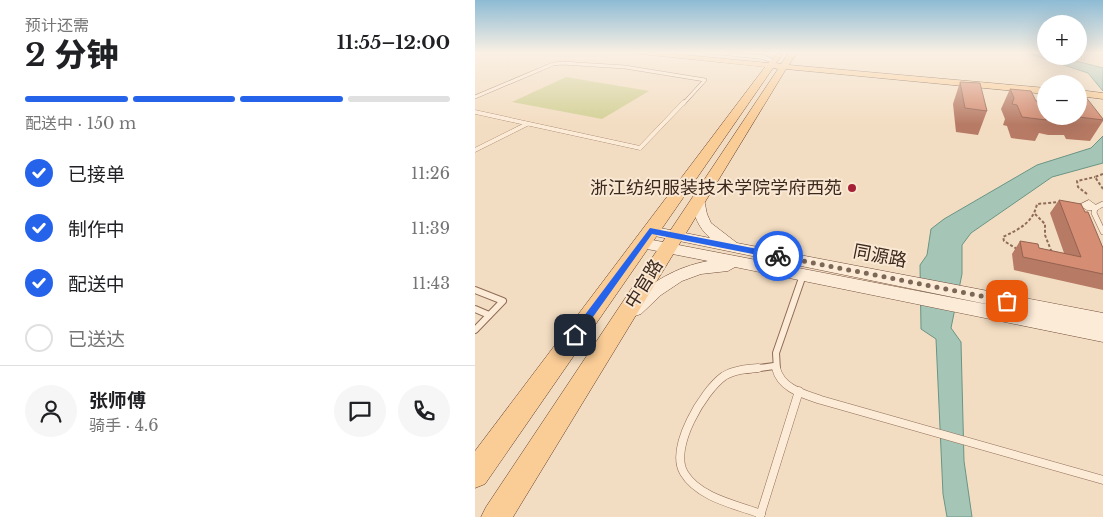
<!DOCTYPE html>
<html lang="zh">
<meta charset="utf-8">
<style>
body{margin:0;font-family:"Libre Baskerville","Noto Sans SC",serif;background:#f6f6f6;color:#202124;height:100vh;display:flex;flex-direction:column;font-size:19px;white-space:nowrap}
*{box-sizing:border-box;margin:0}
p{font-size:16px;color:#757577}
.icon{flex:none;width:28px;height:28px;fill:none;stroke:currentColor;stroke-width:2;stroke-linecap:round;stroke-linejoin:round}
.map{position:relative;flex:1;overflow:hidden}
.side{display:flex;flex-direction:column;background:#fff;width:475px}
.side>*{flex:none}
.buttons{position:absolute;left:562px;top:15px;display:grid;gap:10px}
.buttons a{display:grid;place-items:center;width:50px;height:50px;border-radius:50%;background:#fff;box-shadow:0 5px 20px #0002;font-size:25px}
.pin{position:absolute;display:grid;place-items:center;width:42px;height:42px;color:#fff;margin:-21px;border-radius:10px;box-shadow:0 2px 8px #0006}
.courier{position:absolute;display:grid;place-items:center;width:50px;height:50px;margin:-25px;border:4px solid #2563eb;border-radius:50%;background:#fff;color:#222;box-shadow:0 1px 6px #0007}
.summary em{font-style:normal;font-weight:800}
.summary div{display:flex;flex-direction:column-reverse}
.summary{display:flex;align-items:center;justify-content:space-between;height:85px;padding:0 25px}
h1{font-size:32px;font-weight:800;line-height:38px}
.bar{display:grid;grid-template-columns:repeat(4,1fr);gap:8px 5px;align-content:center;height:60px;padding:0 25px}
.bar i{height:6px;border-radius:4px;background:#e0e0e0}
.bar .on{background:#2563eb}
.bar p{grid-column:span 4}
.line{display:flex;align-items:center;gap:12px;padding:0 25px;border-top:1px solid #e0e0e0}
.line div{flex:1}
.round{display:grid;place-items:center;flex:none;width:52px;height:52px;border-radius:26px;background:#f6f6f6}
ol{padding:0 25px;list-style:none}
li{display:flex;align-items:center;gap:15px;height:55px}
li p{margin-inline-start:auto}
li .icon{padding:5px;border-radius:50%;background:#2563eb;color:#fff;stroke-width:4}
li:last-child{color:#757577}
li i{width:28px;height:28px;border:2px solid #e0e0e0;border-radius:50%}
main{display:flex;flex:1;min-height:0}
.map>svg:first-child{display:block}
.green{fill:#d2d095}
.water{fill:#a5c5b7;stroke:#6a9584}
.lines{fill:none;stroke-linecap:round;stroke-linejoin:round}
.lane-far4-casing{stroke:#8f6c57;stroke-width:4}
.lane-far3-casing{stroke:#8f6c57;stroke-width:4.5}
.lane-far2-casing{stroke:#8f6c57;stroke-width:6}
.lane-far1-casing{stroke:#8f6c57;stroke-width:8}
.lane-casing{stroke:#8f6c57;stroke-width:9}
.street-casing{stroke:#8f6c57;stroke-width:1}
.secondary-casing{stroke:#714d3a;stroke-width:1}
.primary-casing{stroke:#5d3b2b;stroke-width:1}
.path{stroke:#8f6c57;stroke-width:2;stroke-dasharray:3 2;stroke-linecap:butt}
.lane-far4{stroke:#fcebd7;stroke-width:3}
.lane-far3{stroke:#fcebd7;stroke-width:4}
.lane-far2{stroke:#fcebd7;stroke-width:5}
.lane-far1{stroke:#fcebd7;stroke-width:6}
.lane{stroke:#fcebd7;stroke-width:8}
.street{fill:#fcebd7;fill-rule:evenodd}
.secondary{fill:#fcebd7;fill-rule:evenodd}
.primary{fill:#facc96;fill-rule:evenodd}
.wall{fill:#b77a64}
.building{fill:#d58e74;stroke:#956351}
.route{fill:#2563eb}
.done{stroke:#7d6757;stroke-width:5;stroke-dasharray:0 9}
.poi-dot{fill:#a52035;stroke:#f9e8d3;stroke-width:2}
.labels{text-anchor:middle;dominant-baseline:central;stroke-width:4;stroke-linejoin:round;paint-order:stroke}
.poi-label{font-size:18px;fill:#3d281d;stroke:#f9e8d3;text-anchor:end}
.street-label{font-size:18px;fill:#3d281d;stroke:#f9e8d3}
</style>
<main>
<section class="side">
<div class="summary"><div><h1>2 分钟</h1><p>预计还需</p></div><em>11:55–12:00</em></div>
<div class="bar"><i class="on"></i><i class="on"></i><i class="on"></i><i></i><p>配送中 · 150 m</p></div>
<ol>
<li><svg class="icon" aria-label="check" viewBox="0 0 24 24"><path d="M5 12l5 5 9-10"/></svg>已接单<p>11:26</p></li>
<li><svg class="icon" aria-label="check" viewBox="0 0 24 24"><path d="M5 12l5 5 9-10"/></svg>制作中<p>11:39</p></li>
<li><svg class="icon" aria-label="check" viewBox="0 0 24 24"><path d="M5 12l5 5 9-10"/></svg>配送中<p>11:43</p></li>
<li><i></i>已送达</li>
</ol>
<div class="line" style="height:90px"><a class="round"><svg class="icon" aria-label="person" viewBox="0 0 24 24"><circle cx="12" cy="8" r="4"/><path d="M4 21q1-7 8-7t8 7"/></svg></a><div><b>张师傅</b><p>骑手 · 4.6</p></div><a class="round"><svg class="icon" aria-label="chat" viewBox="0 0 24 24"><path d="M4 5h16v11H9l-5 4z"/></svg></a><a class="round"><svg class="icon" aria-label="phone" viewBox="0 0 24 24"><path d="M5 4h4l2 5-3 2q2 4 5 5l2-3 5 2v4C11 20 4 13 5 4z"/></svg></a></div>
</section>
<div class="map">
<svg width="628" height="517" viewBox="0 0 628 517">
<rect width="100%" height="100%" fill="#f3ddc2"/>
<path class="green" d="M91,77l83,14 -47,28 -90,-17z"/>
<g class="water">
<path d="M550,52h21v4h11l46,12v23l-15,-18z"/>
<path d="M628,136v27l-51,14 -81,56 -9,12v29l-11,54 10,14 3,119 8,56h-25l-4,-23 -7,-155 -15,-10 -1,-64 7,-10 4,-26 13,-10 93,-54 54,-17z"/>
</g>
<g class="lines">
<g class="lane-far4-casing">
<g id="lane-far4">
<path d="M608,52v6"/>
<path d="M0,97l78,-33 9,-1 63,4 80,13 -22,24"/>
</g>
</g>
<g class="lane-far3-casing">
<g id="lane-far3">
<path d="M0,112l165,36 44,-46"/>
<path d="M0,150l52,-26"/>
</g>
</g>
<g class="lane-far2-casing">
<path id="lane-far2" d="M628,204l-8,4 -1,5 9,19"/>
</g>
<g class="lane-far1-casing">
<g id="lane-far1">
<path d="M0,290l28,11 -28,29"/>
<path d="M0,309l14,6"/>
<path d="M270,370l29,-4"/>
<path d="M302,370l-1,-17 27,-78"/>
</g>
</g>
<g class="lane-casing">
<g id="lane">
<path d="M283,368c-12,1 -24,2 -34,8 -21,15 -55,72 -40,97 15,25 53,32 77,41"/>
<path d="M301,368c5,21 28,26 45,32l282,80"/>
<path d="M285,516l39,-125"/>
</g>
</g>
<g class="street-casing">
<path id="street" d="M614,200l11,8 -2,2h-11l-8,-5z"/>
</g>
<g class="secondary-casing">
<g id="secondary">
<path d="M221,52l67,3 14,6 -4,2 -11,-4z"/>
<path d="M223,195l6,4 3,15 4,9 26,20 366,70v29l-368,-75 -7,4 -27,3 -19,7 -21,14 -20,19 -6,2 -6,-2 -3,-5 3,-5c22,-22 47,-37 79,-43l-71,-14 -2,-4 2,-4 5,-1 359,69 -356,-73 -2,-3 7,-5 60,12c-12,-11 -17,-23 -18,-39z"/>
</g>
</g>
<g class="primary-casing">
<g id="primary">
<path d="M147,52h32l114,11 10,-10 4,2 -6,8 5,1 8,-12h8l-8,13 257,23v6l-260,-25 -273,448h-32l5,-10 292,-438 -5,-1 -288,416 -10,4v-37l290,-384z"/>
<path d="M604,90l24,3v6l-24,-3z"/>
</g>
</g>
<g class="path">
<path d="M628,174l-8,3 8,12"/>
<path d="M612,194l-9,-7 -1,-6 18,-4"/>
<path d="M560,214l10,10v11l7,18"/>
<path d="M542,249l-13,-8 -1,-4c16,-8 30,-14 34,-33l22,-2"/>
</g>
<use href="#lane-far4" class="lane-far4"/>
<use href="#lane-far3" class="lane-far3"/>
<use href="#lane-far2" class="lane-far2"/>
<use href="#lane-far1" class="lane-far1"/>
<use href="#lane" class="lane"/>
<use href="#street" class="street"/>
<use href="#secondary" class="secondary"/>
<use href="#primary" class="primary"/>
</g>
<g class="wall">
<path d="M485,82l27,29 -9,24 -22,-3 -3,-28z"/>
<path d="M535,89l26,12 10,1v14h33l24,3v2l-13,20 -24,-2 -2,-4h-16l-9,-2 -4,8 -24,-3 -4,-12 -4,-1 2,-6 -4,-10z"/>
<path d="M584,200l44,48v42l-89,-20 -2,-16 8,-13 19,7 25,5 -14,-40z"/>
</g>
<g class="building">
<path d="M485,82l20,1 7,28 -22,-3z"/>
<path d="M535,89l21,2 5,10 10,1v9l-5,-1 5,10 -24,-3 -5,-12 -5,-1 2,-6z"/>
<path d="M604,95l6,1 18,23v1l-24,-3 -1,-1z"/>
<path d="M584,200l22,4 4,8h3l15,36v26l-80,-17 -3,-16 18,3 1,4 42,9z"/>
</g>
<linearGradient id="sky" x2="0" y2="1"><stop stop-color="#8dbbd4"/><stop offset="0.42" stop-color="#faf0e4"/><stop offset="1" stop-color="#faf0e4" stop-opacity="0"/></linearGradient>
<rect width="628" height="125" fill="url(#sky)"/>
<path class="route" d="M175,228l128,25 4,3 -4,3 -126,-25 -74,104h-6v-6z"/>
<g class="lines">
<path class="done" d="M303,256l229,45"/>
</g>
<circle class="poi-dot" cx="377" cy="188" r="5"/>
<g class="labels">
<g class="poi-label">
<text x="367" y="188">浙江纺织服装技术学院学府西苑</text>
</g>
<g class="street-label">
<text transform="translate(405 256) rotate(11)">同源路</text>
<text transform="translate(169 284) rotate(-58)">中官路</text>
</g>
</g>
</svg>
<div class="buttons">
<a>+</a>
<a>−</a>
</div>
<div class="pin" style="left:532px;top:301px;background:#ea580c"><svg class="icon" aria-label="bag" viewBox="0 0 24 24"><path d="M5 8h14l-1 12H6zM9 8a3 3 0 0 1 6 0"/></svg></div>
<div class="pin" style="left:100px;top:335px;background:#1f2937"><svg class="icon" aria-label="home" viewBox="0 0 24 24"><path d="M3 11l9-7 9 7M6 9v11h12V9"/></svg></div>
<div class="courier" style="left:303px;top:256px"><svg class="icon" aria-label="bike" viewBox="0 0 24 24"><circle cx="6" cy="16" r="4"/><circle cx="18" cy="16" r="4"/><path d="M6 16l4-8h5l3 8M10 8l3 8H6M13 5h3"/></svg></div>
</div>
</main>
